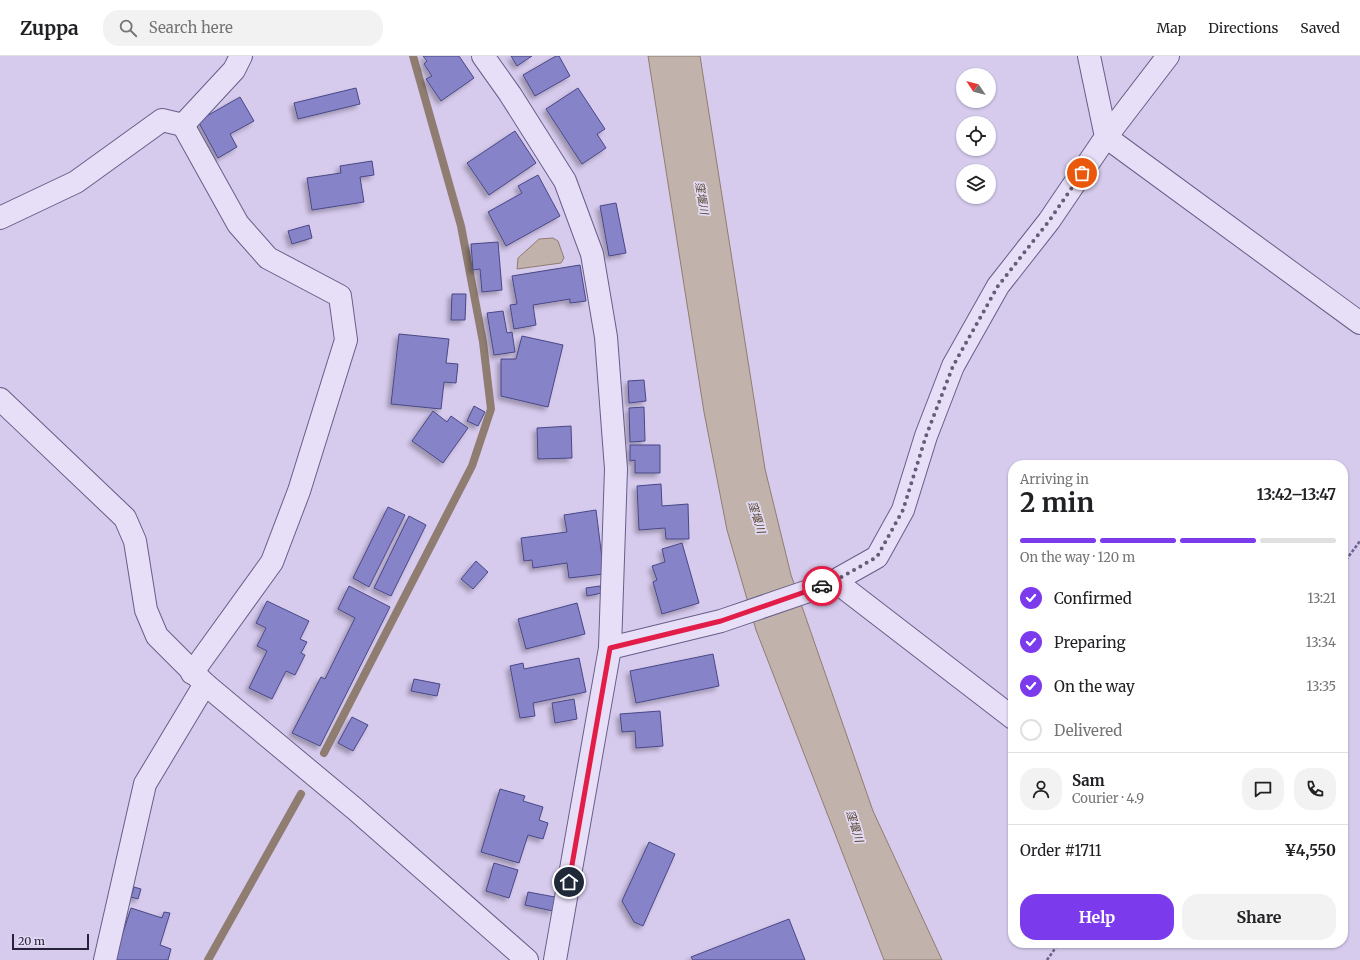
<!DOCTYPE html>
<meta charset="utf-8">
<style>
body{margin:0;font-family:Merriweather,"Noto Sans JP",serif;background:#f2f2f2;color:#202124;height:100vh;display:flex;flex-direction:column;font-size:15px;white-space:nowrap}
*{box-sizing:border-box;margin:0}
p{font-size:13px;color:#757577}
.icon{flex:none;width:22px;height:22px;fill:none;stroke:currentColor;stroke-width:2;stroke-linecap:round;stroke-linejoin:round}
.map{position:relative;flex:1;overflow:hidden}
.details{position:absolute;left:1008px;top:404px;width:340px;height:488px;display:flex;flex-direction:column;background:#fff;border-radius:16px;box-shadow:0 1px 3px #0004}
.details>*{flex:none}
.needle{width:26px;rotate:305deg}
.controls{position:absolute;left:956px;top:12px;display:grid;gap:8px}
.controls a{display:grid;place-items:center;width:40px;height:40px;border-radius:50%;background:#fff;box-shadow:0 1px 3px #0004;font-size:20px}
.scale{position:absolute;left:12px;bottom:10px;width:77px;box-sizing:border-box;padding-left:4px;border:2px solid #25223a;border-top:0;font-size:11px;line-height:14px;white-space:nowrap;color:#25223a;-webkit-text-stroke:3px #e3daf4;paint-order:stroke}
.pin{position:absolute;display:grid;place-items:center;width:34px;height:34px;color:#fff;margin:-17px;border:2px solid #fff;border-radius:50%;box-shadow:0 1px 4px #0007}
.courier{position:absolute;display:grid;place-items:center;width:40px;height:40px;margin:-20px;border:3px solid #e11d48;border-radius:50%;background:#fff;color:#222;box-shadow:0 1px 5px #0007}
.headline em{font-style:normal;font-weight:700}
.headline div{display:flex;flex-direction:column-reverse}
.headline{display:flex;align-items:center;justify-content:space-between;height:68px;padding:0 12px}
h1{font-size:26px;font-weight:700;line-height:30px}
.bar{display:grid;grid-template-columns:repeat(4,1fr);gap:6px 4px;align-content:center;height:48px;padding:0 12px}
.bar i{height:5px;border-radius:3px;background:#e0e0e0}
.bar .active{background:#7c3aed}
.bar p{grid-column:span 4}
.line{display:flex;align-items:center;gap:10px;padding:0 12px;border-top:1px solid #e0e0e0}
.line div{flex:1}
.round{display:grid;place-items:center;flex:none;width:42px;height:42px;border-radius:16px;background:#f2f2f2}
ol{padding:0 12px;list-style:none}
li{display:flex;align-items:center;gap:12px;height:44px}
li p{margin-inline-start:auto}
li .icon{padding:4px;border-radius:50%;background:#7c3aed;color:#fff;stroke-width:4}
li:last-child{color:#757577}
li i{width:22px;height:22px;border:2px solid #e0e0e0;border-radius:50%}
.action{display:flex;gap:8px;margin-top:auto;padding:8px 12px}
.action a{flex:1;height:46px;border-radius:16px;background:#7c3aed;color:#fff;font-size:16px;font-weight:700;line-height:46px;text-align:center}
.action a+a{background:#f2f2f2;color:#202124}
header{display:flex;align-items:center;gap:24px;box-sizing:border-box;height:56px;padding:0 20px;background:#fff;border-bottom:1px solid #e0e0e0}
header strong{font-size:19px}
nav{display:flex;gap:22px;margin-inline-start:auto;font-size:14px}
.search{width:280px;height:36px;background:#f2f2f2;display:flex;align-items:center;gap:10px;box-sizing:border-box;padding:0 14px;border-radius:16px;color:#757577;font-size:15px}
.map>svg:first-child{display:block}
.water{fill:#c1b3ab;stroke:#907d71}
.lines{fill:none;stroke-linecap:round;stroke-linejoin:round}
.stream{stroke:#907d71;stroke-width:8}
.building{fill:#8783c8;stroke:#494786;filter:url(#shadow)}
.street-casing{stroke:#675f88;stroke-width:24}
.path{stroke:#675f88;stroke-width:2.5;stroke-dasharray:3 2;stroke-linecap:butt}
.street{stroke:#e7def7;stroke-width:22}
.done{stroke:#635d79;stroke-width:4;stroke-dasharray:0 7.2}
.route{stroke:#e11d48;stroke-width:5}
.labels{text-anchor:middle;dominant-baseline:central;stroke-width:3.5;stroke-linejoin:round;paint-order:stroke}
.water-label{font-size:11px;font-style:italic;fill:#594932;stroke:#e3daf4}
</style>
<header>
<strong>Zuppa</strong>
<div class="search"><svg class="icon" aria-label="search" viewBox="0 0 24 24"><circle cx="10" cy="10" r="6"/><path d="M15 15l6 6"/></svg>Search here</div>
<nav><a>Map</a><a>Directions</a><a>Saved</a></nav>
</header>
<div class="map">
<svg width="1360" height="904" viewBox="0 0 1360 904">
<defs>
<filter id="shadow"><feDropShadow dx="-3.5" dy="3.5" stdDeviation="2" flood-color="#0004"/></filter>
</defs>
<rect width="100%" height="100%" fill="#d6caed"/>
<g class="water">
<path d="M648,0h52l65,413 26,106 82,236 69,149h-58l-128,-330 -29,-100 -23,-118z"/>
<path d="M553,182l5,3 6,17 -3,5 -44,6 1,-11 21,-19z"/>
</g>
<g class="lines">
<g class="stream">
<path d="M324,697l148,-287 19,-57 -8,-67 -22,-116 -48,-170"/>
<path d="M208,904l93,-166"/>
</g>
</g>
<g class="building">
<path d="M423,0h36l15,22 -33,23 -15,-22 6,-3 -8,-12 3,-3z"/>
<path d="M511,0h21l-15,10z"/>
<path d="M556,0h3l11,20 -35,20 -12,-21z"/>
<path d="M356,32l4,16 -62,15 -4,-16z"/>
<path d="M578,32l27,41 -8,5 9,14 -24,16 -36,-55z"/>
<path d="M240,41l14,24 -24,13 7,13 -19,11 -20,-37z"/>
<path d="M515,75l21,32 -47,32 -22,-32z"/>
<path d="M372,105l2,14 -14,2 4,25 -52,8 -5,-32 34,-5 -1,-7z"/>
<path d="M538,119l22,41 -54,30 -18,-34 34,-19 -4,-7z"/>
<path d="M616,147l10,50 -17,3 -9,-50z"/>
<path d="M309,169l3,13 -20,6 -4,-13z"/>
<path d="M498,186l4,48 -20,2 -2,-23 -7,1 -2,-26z"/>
<path d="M580,209l6,36 -16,2v-4l-37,6 3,20 -22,4 -4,-24 7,-1 -5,-28z"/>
<path d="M452,238h14l-1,26h-14z"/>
<path d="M503,255l4,22 5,-1 3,20 -21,3 -7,-42z"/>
<path d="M399,278l50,5 -3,24 12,1 -2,19 -12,-1 -3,27 -50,-5z"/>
<path d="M522,280l41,9 -15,62 -47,-11v-37h15z"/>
<path d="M644,324l2,21 -17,2 -1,-22z"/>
<path d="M474,350l11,6 -7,14 -11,-5z"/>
<path d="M644,351l1,34 -15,1 -1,-34z"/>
<path d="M433,355l14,11 4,-6 17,12 -25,35 -31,-22z"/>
<path d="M571,370l1,32 -34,1 -1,-31z"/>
<path d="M630,389h30v28h-25v-13l-5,1z"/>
<path d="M661,428l1,22 26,-2 1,35h-23l-1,-11 -26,2 -2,-44z"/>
<path d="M388,451l17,8 -36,72 -16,-9z"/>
<path d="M596,454l8,64 -35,4 -2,-15 -34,5 -1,-8 -8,1 -3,-23 46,-6 -3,-17z"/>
<path d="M409,460l17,9 -35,71 -17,-8z"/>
<path d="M682,487l17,60 -37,11 -9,-32 4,-2 -5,-14 13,-4 -3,-13z"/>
<path d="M476,505l12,11 -15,17 -12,-10z"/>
<path d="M349,530l41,21 -70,139 -28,-13 29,-56 4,2 30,-61 -17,-9z"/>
<path d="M600,530l2,7 -15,3 -1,-8z"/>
<path d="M267,545l42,20 -9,18 7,3 -6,11 4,2 -10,20 -9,-4 -14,28 -23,-11 18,-37 -10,-5 9,-18 -10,-5z"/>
<path d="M577,547l8,31 -59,15 -8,-30z"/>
<path d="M713,598l6,32 -83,17 -6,-32z"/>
<path d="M579,602l7,34 -53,11 2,13 -15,2 -10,-52 13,-3 1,6z"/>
<path d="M414,623l26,5 -3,12 -26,-5z"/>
<path d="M574,643l3,20 -22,4 -3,-20z"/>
<path d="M660,655l3,35 -27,2 -1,-17 -13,1 -2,-18z"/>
<path d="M352,661l16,8 -15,26 -15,-8z"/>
<path d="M500,733l25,7 -2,5 20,6 -4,13 9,3 -5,16 -15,-4 -9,28 -38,-11z"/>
<path d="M649,786l26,12 -32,72 -9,-4 -12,-21z"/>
<path d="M494,807l24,7 -9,28 -23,-7z"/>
<path d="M134,831l7,2 -3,10 -7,-2z"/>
<path d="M528,836l27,5 -2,14 -28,-6z"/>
<path d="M131,852l31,10 2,-6 6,1 -10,32 11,4 -3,11h-54z"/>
<path d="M789,863l16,41h-112l-2,-3z"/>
</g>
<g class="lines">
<g class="street-casing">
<g id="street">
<path d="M483,0l27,38 55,87 27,73 14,83 10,132 -6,179 -55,312"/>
<path d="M1089,0l17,81 254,186"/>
<path d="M183,69l51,-55 7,-14"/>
<path d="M0,162l76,-36 86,-62 21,5 55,99 30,34 72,38 6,44 -47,151 -27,71 -80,111"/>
<path d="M0,343l125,119 10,23 11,69 11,26 48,48 150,125 172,151"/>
<path d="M835,525l178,137"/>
<path d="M610,592l111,-27 108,-37 48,-27 26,-47 23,-74 27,-70 45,-80 51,-65 57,-84 62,-81"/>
<path d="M105,904l40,-176 60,-100"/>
</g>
</g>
<g class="path">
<path d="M1343,508l17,-23"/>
<path d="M1047,904l12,-17"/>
</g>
<use href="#street" class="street"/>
</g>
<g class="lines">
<path class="done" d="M822,530l7,-2 48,-27 26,-47 23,-74 27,-70 45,-80 51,-65 33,-48"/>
<path class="route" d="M569,826l41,-234 111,-27 101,-35"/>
</g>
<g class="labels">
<g class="water-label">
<text transform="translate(702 142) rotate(81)">窪堰川</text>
<text transform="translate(757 461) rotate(73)">窪堰川</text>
<text transform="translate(855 770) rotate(73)">窪堰川</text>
</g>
</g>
</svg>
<div class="controls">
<a><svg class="needle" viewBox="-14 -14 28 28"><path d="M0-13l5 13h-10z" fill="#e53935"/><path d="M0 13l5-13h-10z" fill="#757577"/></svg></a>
<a><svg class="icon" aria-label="locate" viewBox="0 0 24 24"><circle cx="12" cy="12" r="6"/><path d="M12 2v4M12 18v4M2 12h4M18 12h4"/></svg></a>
<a><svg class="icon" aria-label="layers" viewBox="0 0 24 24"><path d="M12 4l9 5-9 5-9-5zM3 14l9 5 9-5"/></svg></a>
</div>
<div class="scale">20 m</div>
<div class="pin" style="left:1082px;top:117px;background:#ea580c"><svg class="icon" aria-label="bag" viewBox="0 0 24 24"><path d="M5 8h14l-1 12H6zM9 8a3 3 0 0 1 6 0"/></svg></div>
<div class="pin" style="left:569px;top:826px;background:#1f2937"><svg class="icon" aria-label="home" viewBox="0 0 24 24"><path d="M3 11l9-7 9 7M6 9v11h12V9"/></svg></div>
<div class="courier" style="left:822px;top:530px"><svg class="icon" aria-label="car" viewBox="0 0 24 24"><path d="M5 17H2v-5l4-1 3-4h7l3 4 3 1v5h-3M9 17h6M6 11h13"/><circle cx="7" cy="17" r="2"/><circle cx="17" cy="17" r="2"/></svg></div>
<section class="details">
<div class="headline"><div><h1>2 min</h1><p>Arriving in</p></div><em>13:42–13:47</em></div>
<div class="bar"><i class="active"></i><i class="active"></i><i class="active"></i><i></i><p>On the way · 120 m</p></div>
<ol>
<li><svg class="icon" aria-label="check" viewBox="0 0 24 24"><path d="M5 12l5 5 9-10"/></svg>Confirmed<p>13:21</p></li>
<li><svg class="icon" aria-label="check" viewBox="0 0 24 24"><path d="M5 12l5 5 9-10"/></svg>Preparing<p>13:34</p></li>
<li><svg class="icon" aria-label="check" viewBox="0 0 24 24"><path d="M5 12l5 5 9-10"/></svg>On the way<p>13:35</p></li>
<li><i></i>Delivered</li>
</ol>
<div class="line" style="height:72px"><a class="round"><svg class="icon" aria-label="person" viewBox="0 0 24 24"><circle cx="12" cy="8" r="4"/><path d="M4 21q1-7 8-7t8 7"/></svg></a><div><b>Sam</b><p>Courier · 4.9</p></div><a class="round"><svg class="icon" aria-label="chat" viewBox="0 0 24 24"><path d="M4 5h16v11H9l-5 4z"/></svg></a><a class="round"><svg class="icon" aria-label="phone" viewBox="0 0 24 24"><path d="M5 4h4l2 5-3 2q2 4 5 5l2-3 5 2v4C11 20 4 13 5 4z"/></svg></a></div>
<div class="line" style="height:52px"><div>Order #1711</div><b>¥4,550</b></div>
<div class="action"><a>Help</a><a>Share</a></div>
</section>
</div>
